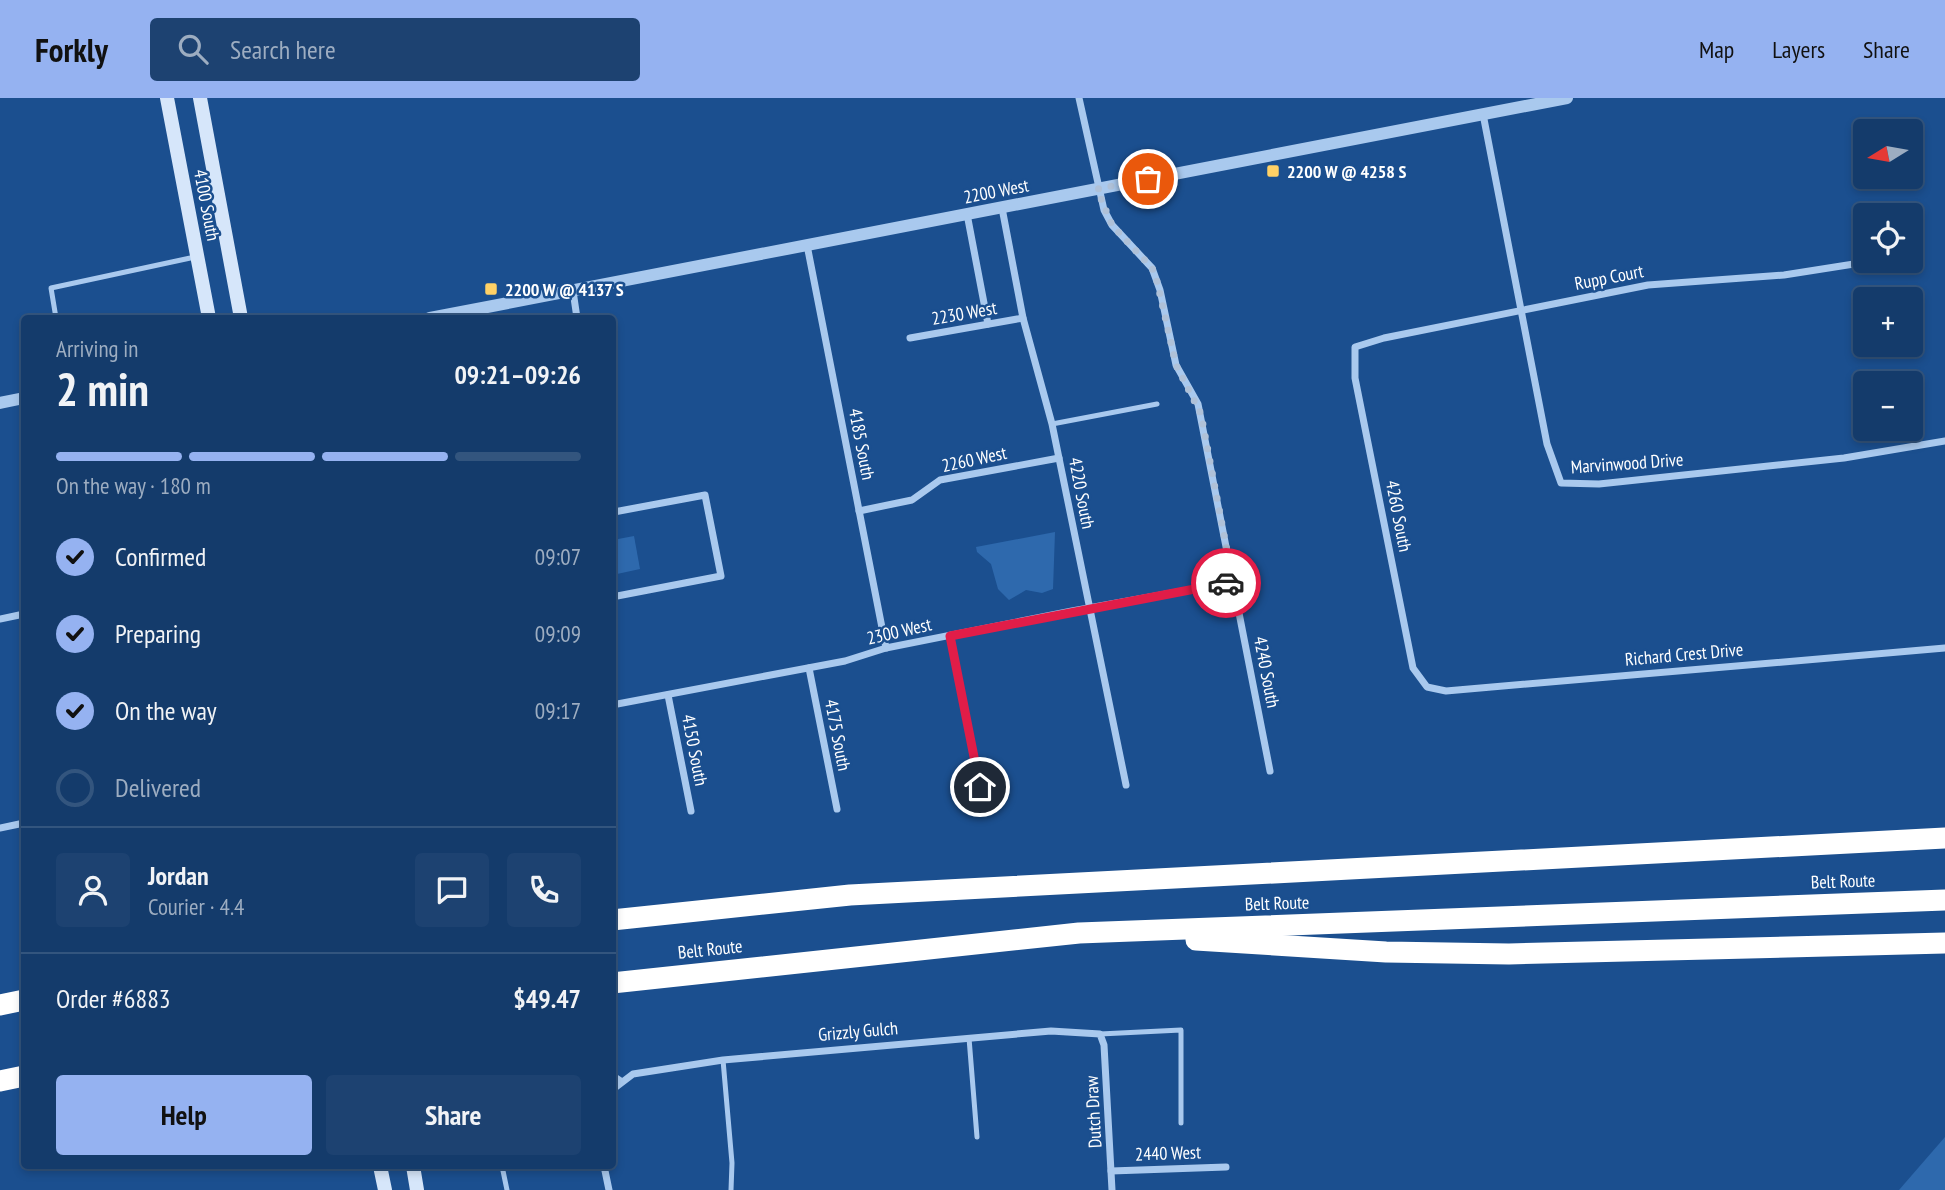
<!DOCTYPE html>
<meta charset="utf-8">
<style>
body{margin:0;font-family:"PT Sans Narrow",sans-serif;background:#1d4271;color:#f1f3f6;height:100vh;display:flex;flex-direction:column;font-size:26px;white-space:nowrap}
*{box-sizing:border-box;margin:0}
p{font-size:23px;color:#9dadc1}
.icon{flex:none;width:38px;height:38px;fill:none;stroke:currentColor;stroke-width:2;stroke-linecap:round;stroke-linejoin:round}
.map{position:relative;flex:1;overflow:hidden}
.drawer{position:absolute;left:21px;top:217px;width:595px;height:854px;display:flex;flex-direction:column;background:#143b6b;border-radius:7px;box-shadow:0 4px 10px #0003,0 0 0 2px #33557e}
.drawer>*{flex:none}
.needle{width:46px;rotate:259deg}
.fabs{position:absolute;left:1853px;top:21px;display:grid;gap:14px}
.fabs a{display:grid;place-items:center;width:70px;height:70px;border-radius:7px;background:#143b6b;box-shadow:0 4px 10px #0003,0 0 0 2px #33557e;font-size:35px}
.pin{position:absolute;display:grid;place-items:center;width:60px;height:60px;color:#fff;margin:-30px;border:4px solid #fff;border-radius:50%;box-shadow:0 2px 7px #0007}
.courier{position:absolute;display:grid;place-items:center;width:70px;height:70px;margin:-35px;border:5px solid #e11d48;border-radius:50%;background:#fff;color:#222;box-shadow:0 2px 9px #0007}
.headline em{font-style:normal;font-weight:600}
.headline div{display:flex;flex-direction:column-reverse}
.headline{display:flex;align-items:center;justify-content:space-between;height:119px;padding:0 35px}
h1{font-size:46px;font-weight:600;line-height:52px}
.bar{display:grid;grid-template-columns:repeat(4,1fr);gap:10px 7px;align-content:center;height:84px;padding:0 35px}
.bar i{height:9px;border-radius:5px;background:#33557e}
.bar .selected{background:#95b2f1}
.bar p{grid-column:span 4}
.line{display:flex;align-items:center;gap:18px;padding:0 35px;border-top:2px solid #33557e}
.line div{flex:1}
.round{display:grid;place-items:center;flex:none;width:74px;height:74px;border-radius:7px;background:#1d4271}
ol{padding:0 35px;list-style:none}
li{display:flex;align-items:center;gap:21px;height:77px}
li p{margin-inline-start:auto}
li .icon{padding:7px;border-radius:50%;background:#95b2f1;color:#111;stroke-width:4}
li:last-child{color:#9dadc1}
li i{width:38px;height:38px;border:4px solid #33557e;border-radius:50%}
.cta{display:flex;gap:14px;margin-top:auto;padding:14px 35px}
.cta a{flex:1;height:80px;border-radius:7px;background:#95b2f1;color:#111;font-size:28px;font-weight:600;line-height:80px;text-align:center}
.cta a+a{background:#1d4271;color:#f1f3f6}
header{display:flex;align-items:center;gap:42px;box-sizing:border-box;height:98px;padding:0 35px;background:#95b2f1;color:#111}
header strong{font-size:33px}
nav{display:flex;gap:38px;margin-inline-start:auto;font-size:24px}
.search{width:490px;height:63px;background:#1d4271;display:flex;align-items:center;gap:18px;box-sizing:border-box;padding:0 24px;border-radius:7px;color:#9dadc1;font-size:26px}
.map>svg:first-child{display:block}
.green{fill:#2e69ad}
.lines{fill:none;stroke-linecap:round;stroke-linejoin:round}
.service{stroke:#a9c9ee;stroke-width:5}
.minor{stroke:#a9c9ee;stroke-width:7}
.tertiary{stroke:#a9c9ee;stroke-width:12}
.secondary{stroke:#d6e6fa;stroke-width:14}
.motorway{stroke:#fff;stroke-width:21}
.done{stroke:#afc1d8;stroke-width:7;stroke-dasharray:0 12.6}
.route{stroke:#e11d48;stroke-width:9}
.poi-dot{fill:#ffd166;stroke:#1b4f8f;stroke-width:2.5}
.labels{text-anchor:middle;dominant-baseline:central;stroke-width:5;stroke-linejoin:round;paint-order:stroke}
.poi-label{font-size:18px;font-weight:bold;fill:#fff;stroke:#1b4f8f;text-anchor:start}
.street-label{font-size:18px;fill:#fff;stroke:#1b4f8f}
</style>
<header>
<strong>Forkly</strong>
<div class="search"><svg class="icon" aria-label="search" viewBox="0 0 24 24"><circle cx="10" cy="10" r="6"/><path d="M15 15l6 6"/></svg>Search here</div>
<nav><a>Map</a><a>Layers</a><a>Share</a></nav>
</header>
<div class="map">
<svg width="1945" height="1092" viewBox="0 0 1945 1092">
<rect width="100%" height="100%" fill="#1b4f8f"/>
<g class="green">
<path d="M1055,434l-2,57 -11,4 -16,-3 -17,10 -11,-11 -7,-25 -14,-12 -1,-5z"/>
<path d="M634,438l6,33 -23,5 -4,-34z"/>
<path d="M1945,1039v53h-46z"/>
</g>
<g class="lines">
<g class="service">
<path d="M56,220l-5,-30 144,-31"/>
<path d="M1052,326l105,-20"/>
<path d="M1100,936l81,-4v93"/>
<path d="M969,940l8,99"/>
<path d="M723,962l9,103 -1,27"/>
<path d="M612,976l9,6"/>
<path d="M502,1068l5,24"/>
</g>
<g class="minor">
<path d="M1079,0l25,112 8,15 40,43 8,22 16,75 22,39 72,367"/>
<path d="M1483,16l64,330 14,39 38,1 245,-26 101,-17"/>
<path d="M1002,110l21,110 29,106 74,361"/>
<path d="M967,116l21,110"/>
<path d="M807,147l79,403"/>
<path d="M1873,163l-89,14 -136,10 -264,53 -29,9v31l58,290 14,19 19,4 499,-43"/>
<path d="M573,193l4,27"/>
<path d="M910,240l113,-20"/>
<path d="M612,407l2,7 91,-17 16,81 -109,21"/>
<path d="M859,413l53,-11 28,-20 119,-22"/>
<path d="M0,521l24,-5"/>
<path d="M950,538l30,151"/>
<path d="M809,570l28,141"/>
<path d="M668,597l23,116"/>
<path d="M612,607l233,-44 41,-13 186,-37 161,-29"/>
<path d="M0,730l24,-5"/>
<path d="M612,992l21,-16 90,-14 328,-29 49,3 4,11 8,145"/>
<path d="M604,1068l5,24"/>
<path d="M1111,1073l115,-4"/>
</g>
<g class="tertiary">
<path d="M430,220l1137,-220"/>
<path d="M0,305l24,-5"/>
</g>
<g class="secondary">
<path d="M167,0l42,220"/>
<path d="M200,0l41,220"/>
<path d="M380,1068l5,24"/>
<path d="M413,1068l4,24"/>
</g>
<g class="motorway">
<path d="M612,822l238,-25 1095,-57"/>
<path d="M1196,842l190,12 123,2 436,-11"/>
<path d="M612,885l467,-50 866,-33"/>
<path d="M0,907l24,-5"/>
<path d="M0,983l24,-5"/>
</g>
</g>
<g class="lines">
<path class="done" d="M1148,81l-51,10 15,36 40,43 4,9 20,88 25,49 32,168 -7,1"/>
<path class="route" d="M980,689l-30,-151 276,-53"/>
</g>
<g class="poi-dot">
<rect x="1266" y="66" width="14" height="14" rx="3.5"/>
<rect x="484" y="184" width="14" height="14" rx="3.5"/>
</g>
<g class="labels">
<g class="poi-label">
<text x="1287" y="73">2200 W @ 4258 S</text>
<text x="505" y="191">2200 W @ 4137 S</text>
</g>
<g class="street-label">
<text transform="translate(996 93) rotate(-11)">2200 West</text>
<text transform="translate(207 107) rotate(79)">4100 South</text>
<text transform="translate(1609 179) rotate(-11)">Rupp Court</text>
<text transform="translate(964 215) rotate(-10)">2230 West</text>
<text transform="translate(862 346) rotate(79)">4185 South</text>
<text transform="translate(974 361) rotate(-12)">2260 West</text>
<text transform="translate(1627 365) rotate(-4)">Marvinwood Drive</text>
<text transform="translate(1082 395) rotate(79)">4220 South</text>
<text transform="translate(1399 418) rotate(79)">4260 South</text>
<text transform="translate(899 533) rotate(-13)">2300 West</text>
<text transform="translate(1684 556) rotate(-5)">Richard Crest Drive</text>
<text transform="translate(1267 574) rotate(79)">4240 South</text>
<text transform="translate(838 637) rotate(79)">4175 South</text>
<text transform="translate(695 652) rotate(79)">4150 South</text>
<text transform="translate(1843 783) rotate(-2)">Belt Route</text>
<text transform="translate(1277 805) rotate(-2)">Belt Route</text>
<text transform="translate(710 851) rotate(-6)">Belt Route</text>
<text transform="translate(858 933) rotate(-5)">Grizzly Gulch</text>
<text transform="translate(1093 1014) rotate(-93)">Dutch Draw</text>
<text transform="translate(1168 1055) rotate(-2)">2440 West</text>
</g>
</g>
</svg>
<div class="fabs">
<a><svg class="needle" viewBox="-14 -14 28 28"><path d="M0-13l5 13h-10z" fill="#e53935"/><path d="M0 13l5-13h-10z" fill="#9dadc1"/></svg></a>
<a><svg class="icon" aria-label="locate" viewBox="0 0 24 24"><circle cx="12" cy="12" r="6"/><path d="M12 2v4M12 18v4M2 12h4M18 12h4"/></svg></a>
<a>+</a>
<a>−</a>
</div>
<div class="pin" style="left:1148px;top:81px;background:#ea580c"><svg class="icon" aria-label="bag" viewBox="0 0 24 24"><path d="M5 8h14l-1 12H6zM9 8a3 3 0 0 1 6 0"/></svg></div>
<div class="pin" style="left:980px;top:689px;background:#1f2937"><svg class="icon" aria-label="home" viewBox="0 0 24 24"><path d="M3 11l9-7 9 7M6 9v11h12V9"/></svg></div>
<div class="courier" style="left:1226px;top:485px"><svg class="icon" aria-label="car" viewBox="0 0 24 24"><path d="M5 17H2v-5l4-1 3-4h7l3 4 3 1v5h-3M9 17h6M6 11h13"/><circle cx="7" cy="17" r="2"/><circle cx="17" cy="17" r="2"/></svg></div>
<section class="drawer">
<div class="headline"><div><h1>2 min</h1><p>Arriving in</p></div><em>09:21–09:26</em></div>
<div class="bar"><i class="selected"></i><i class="selected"></i><i class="selected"></i><i></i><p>On the way · 180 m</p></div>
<ol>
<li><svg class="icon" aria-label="check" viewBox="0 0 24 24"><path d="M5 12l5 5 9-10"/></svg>Confirmed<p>09:07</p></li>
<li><svg class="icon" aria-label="check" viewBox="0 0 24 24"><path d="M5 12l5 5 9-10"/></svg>Preparing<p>09:09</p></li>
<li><svg class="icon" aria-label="check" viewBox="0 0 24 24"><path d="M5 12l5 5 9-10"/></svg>On the way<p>09:17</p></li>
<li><i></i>Delivered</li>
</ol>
<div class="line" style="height:126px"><a class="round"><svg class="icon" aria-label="person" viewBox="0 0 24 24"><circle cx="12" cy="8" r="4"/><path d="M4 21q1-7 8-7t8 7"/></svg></a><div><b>Jordan</b><p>Courier · 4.4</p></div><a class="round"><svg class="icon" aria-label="chat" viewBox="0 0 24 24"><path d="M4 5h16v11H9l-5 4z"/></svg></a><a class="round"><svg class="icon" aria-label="phone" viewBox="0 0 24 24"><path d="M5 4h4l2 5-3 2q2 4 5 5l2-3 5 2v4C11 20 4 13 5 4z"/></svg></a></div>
<div class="line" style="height:91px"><div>Order #6883</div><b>$49.47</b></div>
<div class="cta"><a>Help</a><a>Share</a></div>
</section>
</div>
